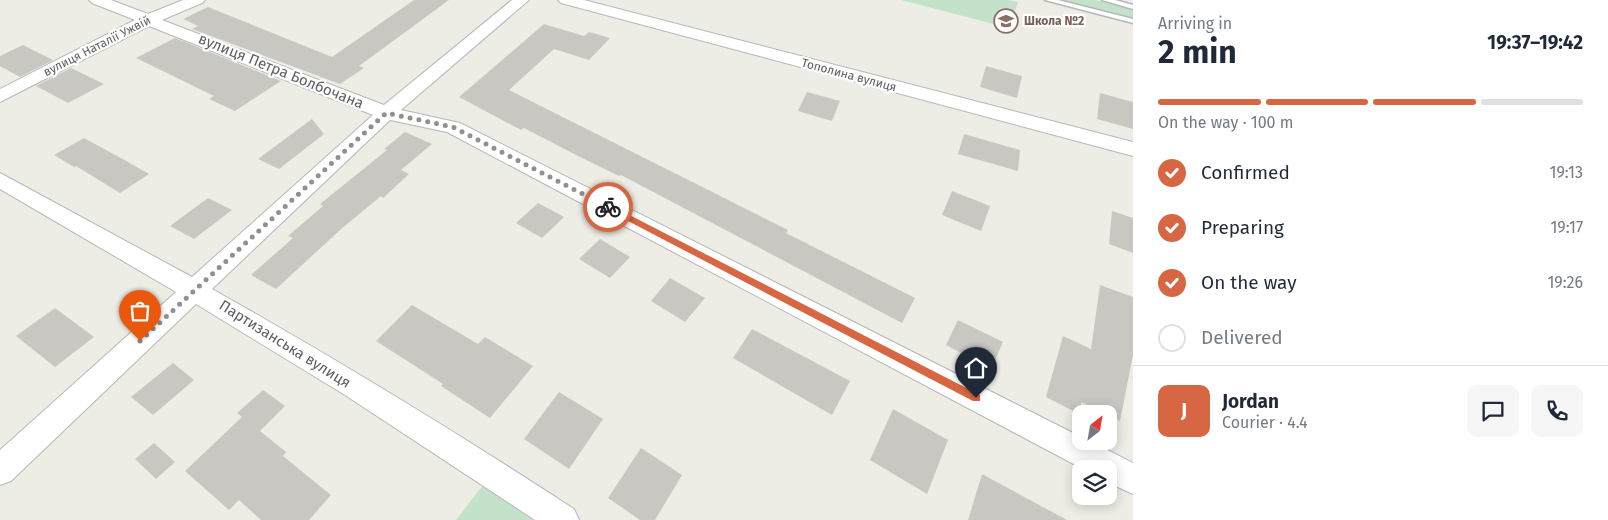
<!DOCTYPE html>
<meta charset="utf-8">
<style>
body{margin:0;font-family:"Fira Sans",sans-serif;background:#f6f6f7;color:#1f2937;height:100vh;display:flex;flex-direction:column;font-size:19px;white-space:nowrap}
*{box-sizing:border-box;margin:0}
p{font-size:16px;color:#747a83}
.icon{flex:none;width:28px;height:28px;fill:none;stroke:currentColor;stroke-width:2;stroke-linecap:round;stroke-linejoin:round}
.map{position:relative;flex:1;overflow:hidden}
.sheet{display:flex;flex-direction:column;background:#fff;width:475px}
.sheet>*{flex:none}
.needle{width:32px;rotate:31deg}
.fabs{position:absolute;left:1072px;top:405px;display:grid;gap:10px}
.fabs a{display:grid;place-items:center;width:45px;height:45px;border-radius:10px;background:#fff;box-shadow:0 2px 12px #0003;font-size:25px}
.pin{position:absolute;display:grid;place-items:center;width:42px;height:42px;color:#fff;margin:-51px -21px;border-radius:50% 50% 50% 0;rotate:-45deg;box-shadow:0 0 5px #0007}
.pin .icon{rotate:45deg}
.courier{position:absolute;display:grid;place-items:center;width:50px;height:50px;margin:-25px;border:4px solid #d76742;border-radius:50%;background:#fff;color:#222;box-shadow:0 1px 6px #0007}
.headline em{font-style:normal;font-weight:700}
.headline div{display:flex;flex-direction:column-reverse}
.headline{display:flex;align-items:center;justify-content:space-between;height:85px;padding:0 25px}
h1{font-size:32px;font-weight:700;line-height:38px}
.bar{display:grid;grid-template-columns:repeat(4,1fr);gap:8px 5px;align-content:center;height:60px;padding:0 25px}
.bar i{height:6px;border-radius:4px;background:#e0e1e3}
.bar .active{background:#d76742}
.bar p{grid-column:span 4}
.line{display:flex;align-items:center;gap:12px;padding:0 25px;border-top:1px solid #e0e1e3}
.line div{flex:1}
.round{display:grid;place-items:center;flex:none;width:52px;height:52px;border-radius:10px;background:#f6f6f7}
ol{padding:0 25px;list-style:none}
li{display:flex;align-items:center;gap:15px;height:55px}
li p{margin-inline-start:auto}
li .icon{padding:5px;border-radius:50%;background:#d76742;color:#fff;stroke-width:4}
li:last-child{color:#747a83}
li i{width:28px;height:28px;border:2px solid #e0e1e3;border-radius:50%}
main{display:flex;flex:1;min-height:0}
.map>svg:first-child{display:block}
.green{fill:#c4e2c9}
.building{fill:#c9c7c2}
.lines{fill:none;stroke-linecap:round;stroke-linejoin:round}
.service-casing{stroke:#b5b6ba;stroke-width:3}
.minor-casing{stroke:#b5b6ba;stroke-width:2}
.service{fill:#fff;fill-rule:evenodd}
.minor{fill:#fff;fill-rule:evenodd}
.route{fill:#d76742}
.done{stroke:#8f9191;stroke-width:5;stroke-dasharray:0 9}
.labels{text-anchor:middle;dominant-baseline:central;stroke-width:4.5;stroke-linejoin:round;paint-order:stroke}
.far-education-label{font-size:12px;font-weight:bold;fill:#785e54;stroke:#fff;text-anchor:start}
.far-street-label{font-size:12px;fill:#5d5f64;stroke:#fff}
.street-label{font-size:15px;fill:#5d5f64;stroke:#fff}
</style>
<main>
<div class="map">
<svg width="1133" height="520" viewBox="0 0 1133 520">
<rect width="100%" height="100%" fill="#edede5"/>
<g class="green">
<path d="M901,0h107l10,2 -9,26z"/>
<path d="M1059,0h36l38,9v10z"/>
<path d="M483,485l50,35h-77z"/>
</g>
<g class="building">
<path d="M414,0h35l-90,66 5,2 -24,16 -148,-55 6,-3 -15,-7 25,-12 124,50z"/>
<path d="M544,24l40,12 5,-4 21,6 -21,22 -35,-11 -45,41 279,140 -2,3 129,65 -13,25 -281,-148 -2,1 -39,-19 -56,-29 -3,2 -62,-33z"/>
<path d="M175,38l106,43 -46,30 -26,-12 5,-3 -78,-38z"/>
<path d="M23,45l30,15 -33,17 -20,-11v-10z"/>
<path d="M986,66l36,10 -5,22 -37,-11z"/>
<path d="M71,68l33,16 -36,19 -32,-17z"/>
<path d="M807,92l33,9 -8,20 -34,-10z"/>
<path d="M1100,93l33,9v27l-36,-10z"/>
<path d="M312,119l12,15 -45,35 -21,-10z"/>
<path d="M405,132l27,12 -31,26 8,4 -26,24 -2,-2 -41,34 -64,59 -25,-14 42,-37 -5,-2 35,-30 -3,-2 67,-54 -3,-1z"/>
<path d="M964,134l56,16 -2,21 -60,-17z"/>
<path d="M84,138l44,24 21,12 -29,19 -44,-27 -2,1 -20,-12z"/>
<path d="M952,191l38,15 -9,25 -39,-16z"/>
<path d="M208,198l24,12 -38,29 -24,-13z"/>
<path d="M538,203l26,14 -22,21 -26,-15z"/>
<path d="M1112,211l21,7v35l-24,-9z"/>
<path d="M600,239l30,18 -20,21 -31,-19z"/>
<path d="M670,278l35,20 -20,24 -34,-21z"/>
<path d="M1100,285l33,12v58l-13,66 -11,-7 -28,-12v13l-35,-18 17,-61 28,13z"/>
<path d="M412,305l66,39 7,-7 48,29 -43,52 -49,-32 2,-2 -67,-43z"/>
<path d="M55,308l39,29 -39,30 -39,-31z"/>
<path d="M958,320l45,22 -12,27 -45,-24z"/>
<path d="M752,329l98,52 -18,34 -99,-57z"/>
<path d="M173,363l21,17 -41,35 -22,-18z"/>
<path d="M263,390l22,16 -25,25 26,21 -3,4 48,39 -22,25h-48l-22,-20 -10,10 -44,-39 57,-54 -5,-4z"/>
<path d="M559,392l44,27 -34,50 -45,-30z"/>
<path d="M893,409l55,31 -21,54 -57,-34z"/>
<path d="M154,443l21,19 -19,17 -21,-20z"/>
<path d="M641,448l41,27 -27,45h-15l-32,-22z"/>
<path d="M982,474l85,46h-99z"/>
</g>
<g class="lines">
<g class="service-casing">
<g id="service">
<path d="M1045,0h13l75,19v4z"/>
<path d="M1102,0h13l18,5v4z"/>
</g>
</g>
<g class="minor-casing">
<g id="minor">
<path d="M89,0h22l37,14 35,-14h22l-3,3 -40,17 222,85 128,-105h17l-128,110 59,13 621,314v4h9l43,22v31l-24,-11v-14h-26l-636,-337 -57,-12 -178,169c123,69 244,143 362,220l5,11h-44l-190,-125 -149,-91 -185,177 -11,4v-35l176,-158 -176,-103v-16l192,104 181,-162 -224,-89 -149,76v-13l135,-69 -43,-17z"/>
<path d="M558,0h26l549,142v14l-572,-153z"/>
</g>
</g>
<use href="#service" class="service"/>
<use href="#minor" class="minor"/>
</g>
<path class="route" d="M608,204l372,191v6h-7l-368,-192v-4z"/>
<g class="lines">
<path class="done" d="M140,341l246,-228 67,14 155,80"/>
</g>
<defs>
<g id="school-ring" transform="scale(1.25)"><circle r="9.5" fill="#fff" stroke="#8d6e63" stroke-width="1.5"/><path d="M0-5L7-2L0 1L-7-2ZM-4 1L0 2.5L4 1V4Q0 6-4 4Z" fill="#8d6e63"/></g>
</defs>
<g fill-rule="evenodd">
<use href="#school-ring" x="1006" y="21"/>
</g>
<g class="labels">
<g class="far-education-label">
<text x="1024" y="21">Школа №2</text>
</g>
<g class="far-street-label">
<text transform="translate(97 46) rotate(-27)">вулиця Наталії Ужвій</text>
<text transform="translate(849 75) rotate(15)">Тополина вулиця</text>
</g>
<g class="street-label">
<text transform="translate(281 71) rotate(22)">вулиця Петра Болбочана</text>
<text transform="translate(285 344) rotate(32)">Партизанська вулиця</text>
</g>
</g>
</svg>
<div class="fabs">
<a><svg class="needle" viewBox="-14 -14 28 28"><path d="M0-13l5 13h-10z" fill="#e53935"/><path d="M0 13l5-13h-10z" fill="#747a83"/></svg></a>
<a><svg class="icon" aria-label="layers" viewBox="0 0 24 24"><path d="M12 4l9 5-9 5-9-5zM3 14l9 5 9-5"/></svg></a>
</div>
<div class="pin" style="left:140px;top:341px;background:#ea580c"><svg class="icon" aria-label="bag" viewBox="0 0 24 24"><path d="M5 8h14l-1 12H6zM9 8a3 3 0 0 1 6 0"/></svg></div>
<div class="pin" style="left:976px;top:398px;background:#1f2937"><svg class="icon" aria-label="home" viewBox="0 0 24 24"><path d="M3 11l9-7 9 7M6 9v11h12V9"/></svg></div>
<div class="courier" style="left:608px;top:207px"><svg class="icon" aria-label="bike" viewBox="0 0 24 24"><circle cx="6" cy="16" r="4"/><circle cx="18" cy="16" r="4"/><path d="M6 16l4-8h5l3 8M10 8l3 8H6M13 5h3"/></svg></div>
</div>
<section class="sheet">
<div class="headline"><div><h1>2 min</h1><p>Arriving in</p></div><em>19:37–19:42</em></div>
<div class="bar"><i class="active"></i><i class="active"></i><i class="active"></i><i></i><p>On the way · 100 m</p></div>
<ol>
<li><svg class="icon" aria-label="check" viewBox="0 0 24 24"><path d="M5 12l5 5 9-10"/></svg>Confirmed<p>19:13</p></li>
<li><svg class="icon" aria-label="check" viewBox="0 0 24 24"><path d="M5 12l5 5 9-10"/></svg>Preparing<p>19:17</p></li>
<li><svg class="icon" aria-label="check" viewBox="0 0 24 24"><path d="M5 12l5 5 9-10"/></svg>On the way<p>19:26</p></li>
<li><i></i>Delivered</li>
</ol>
<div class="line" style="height:90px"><b class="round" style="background:#d76742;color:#fff">J</b><div><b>Jordan</b><p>Courier · 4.4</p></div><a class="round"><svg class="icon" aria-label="chat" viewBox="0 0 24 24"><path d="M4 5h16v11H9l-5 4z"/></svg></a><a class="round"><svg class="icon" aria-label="phone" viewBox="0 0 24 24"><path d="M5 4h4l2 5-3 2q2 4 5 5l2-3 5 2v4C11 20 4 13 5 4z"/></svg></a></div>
</section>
</main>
